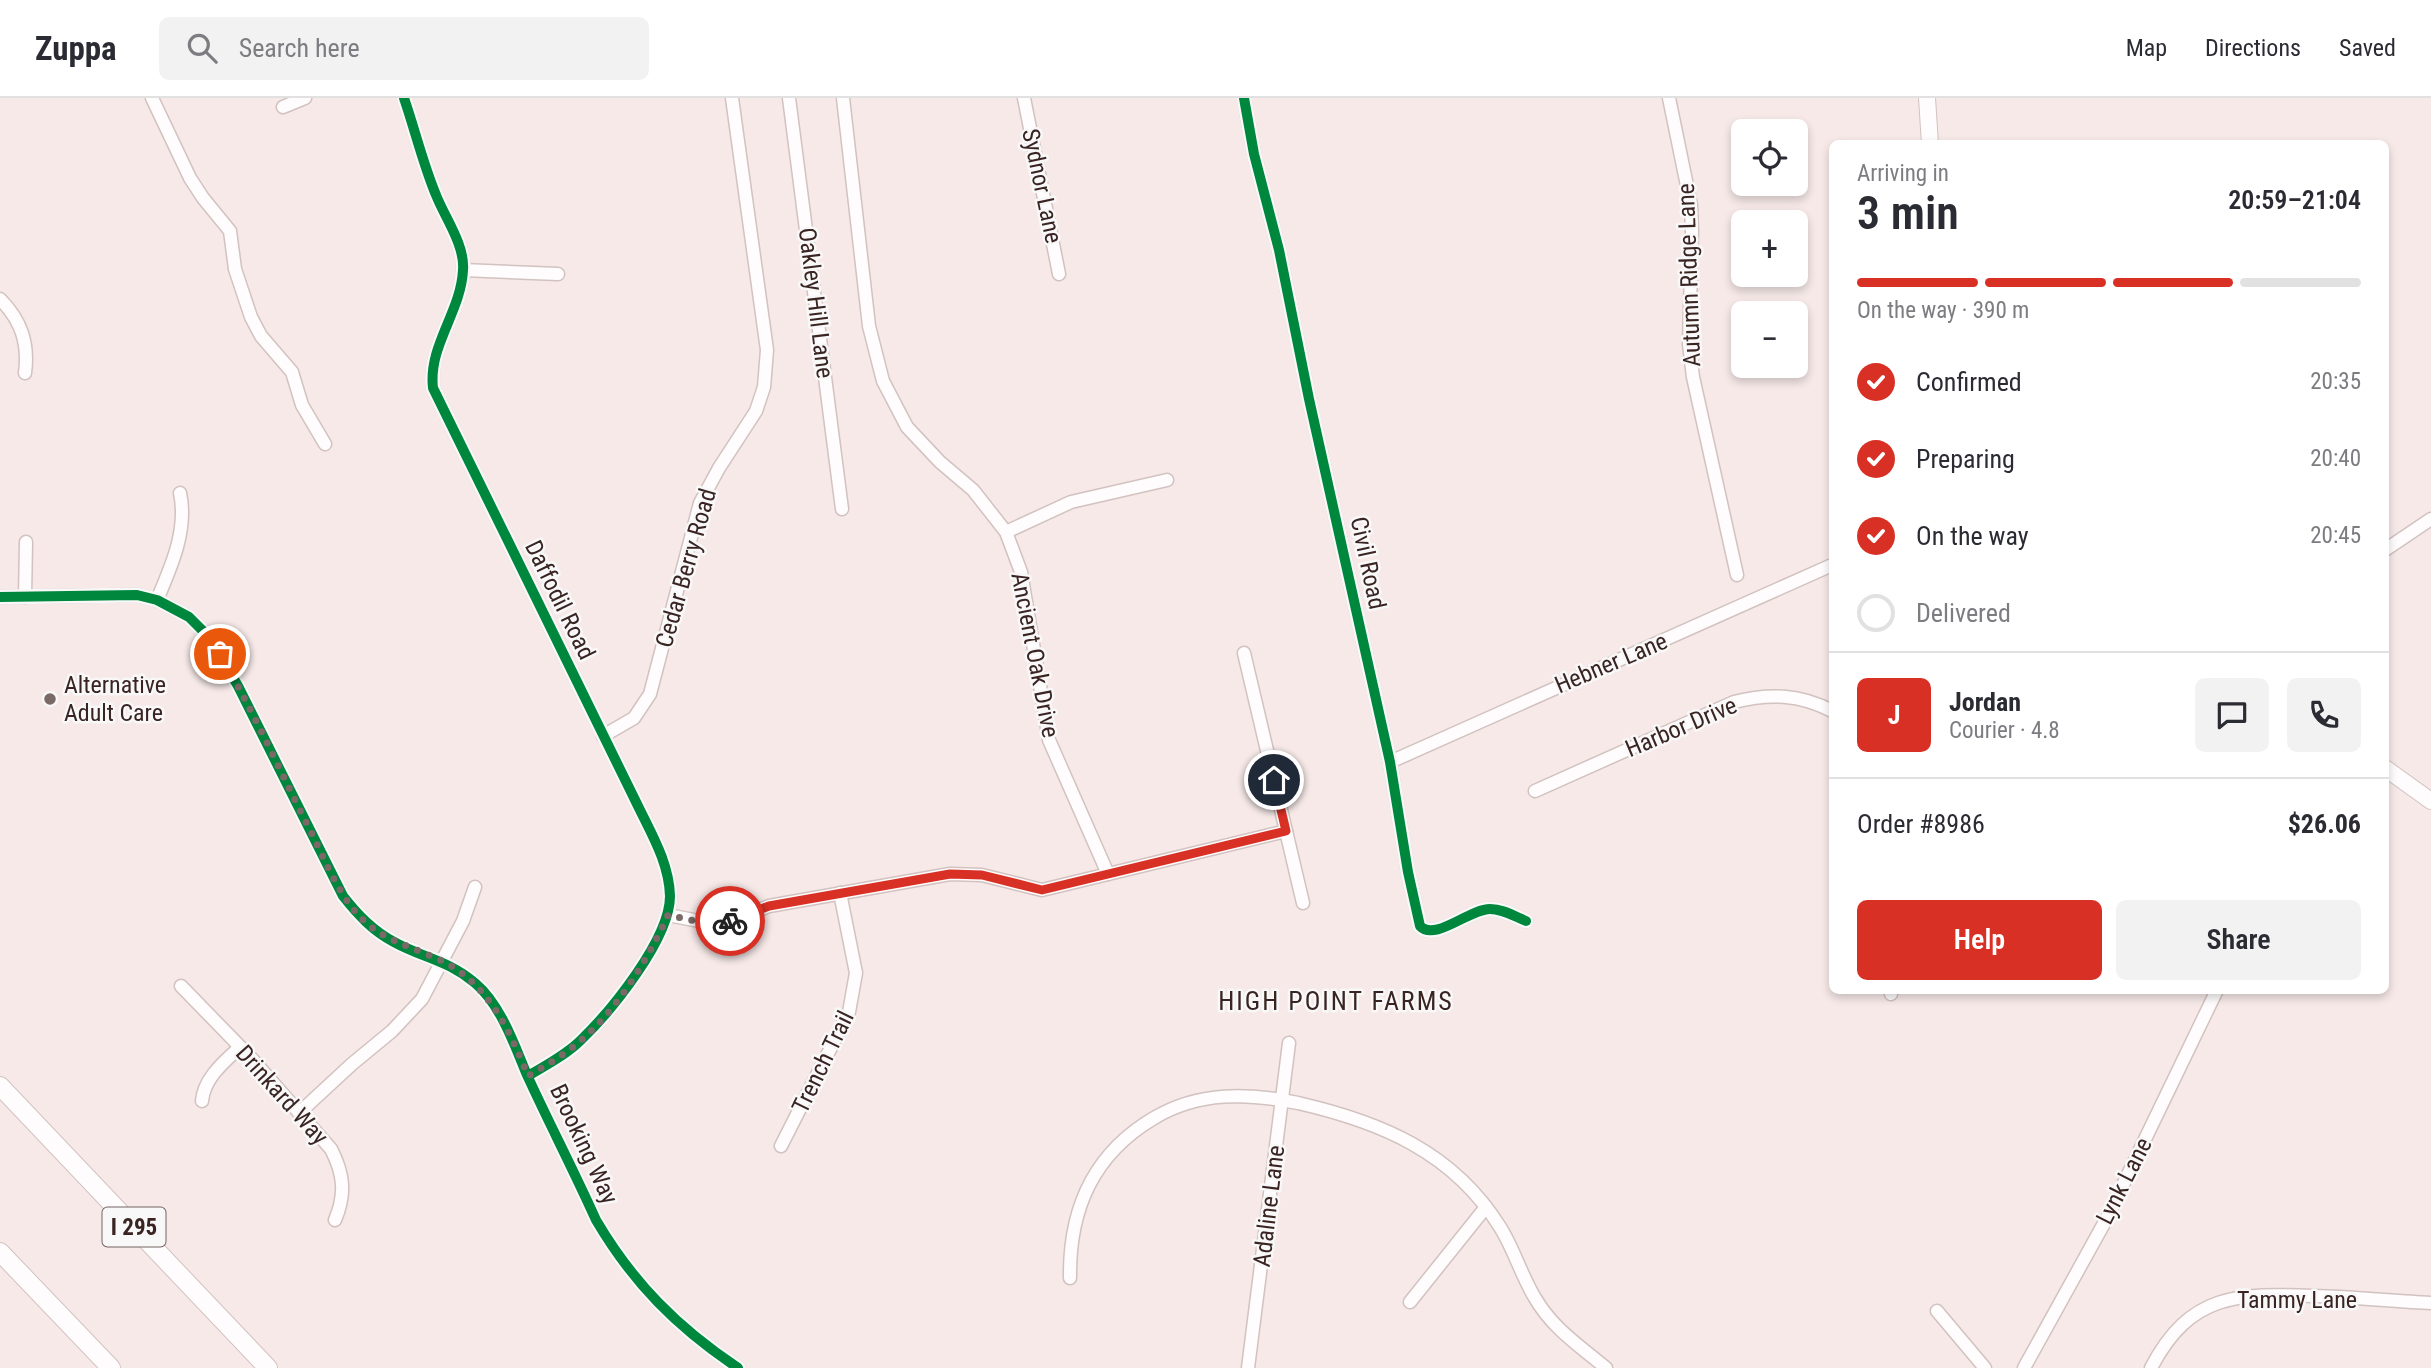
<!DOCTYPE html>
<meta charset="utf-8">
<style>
body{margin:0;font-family:"Roboto Condensed",sans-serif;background:#f2f2f3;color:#2b2b33;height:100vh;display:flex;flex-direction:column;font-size:26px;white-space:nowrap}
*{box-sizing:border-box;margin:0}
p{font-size:23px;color:#7c7c81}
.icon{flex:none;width:38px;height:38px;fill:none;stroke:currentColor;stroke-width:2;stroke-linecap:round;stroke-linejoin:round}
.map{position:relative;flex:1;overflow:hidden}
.drawer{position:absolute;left:1829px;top:42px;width:560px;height:854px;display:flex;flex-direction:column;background:#fff;border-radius:10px;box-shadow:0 4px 10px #0003}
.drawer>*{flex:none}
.fabs{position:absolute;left:1731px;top:21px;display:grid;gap:14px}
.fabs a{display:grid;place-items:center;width:77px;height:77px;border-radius:10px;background:#fff;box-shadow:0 4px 10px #0003;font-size:35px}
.pin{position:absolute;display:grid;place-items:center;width:60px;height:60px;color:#fff;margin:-30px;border:4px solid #fff;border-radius:50%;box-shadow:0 2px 7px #0007}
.courier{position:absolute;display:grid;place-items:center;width:70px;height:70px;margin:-35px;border:5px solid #d93025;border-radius:50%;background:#fff;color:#222;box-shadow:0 2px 9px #0007}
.summary em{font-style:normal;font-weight:600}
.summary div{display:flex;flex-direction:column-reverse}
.summary{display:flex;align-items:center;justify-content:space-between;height:119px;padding:0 28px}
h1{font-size:46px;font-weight:600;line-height:52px}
.bar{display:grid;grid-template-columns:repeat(4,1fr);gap:10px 7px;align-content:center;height:84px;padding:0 28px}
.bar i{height:9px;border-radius:5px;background:#e1e1e2}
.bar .current{background:#d93025}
.bar p{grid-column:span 4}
.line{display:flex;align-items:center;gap:18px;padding:0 28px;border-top:2px solid #e1e1e2}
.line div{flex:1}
.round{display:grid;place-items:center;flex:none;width:74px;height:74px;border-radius:10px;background:#f2f2f3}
ol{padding:0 28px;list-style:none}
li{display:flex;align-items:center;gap:21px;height:77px}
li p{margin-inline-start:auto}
li .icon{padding:7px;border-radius:50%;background:#d93025;color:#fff;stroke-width:4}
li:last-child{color:#7c7c81}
li i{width:38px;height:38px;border:4px solid #e1e1e2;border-radius:50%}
.action{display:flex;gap:14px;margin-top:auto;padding:14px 28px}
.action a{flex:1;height:80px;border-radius:10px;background:#d93025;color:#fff;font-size:28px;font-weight:600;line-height:80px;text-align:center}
.action a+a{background:#f2f2f3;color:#2b2b33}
header{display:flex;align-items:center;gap:42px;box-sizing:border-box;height:98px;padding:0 35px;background:#fff;border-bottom:2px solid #e1e1e2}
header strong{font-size:33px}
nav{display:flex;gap:38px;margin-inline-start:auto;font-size:24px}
.search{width:490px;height:63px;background:#f2f2f3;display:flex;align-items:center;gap:18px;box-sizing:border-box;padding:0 24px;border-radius:10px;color:#7c7c81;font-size:26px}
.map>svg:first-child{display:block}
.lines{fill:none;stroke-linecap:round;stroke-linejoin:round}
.minor-casing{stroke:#d2c2c0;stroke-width:15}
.major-casing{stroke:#d2c2c0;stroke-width:18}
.highway-casing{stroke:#d2c2c0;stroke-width:20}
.minor{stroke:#fefcfc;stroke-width:12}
.major{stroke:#fefcfc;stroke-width:16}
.highway{stroke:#fefcfc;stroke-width:18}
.cycleway-casing{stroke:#f8f8f8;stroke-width:15}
.cycleway{stroke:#00873e;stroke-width:10}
.done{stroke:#7b6967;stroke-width:7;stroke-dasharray:0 12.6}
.route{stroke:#d93025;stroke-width:9}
.poi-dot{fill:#7b6967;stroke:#f8f8f8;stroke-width:2.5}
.labels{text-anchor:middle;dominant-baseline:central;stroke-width:5;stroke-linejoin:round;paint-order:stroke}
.shield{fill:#f8f8f8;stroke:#726462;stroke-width:2}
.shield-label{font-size:23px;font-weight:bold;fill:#392422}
.street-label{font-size:24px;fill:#392422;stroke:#f8f8f8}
.poi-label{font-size:24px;fill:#392422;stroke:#f8f8f8;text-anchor:start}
.neighbourhood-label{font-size:26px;letter-spacing:2px;fill:#392422;stroke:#f8f8f8}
</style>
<header>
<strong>Zuppa</strong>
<div class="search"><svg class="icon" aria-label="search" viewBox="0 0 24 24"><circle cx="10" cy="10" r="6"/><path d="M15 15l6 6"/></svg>Search here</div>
<nav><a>Map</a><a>Directions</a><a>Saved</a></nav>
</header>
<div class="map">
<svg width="2431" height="1270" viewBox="0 0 2431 1270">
<rect width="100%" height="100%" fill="#f6e9e8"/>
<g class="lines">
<g class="minor-casing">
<g id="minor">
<path d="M152,0l38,80 13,20 27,33 5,38 16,48 10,19 31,36 10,33 23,39"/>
<path d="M404,0c11,32 19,66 32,97 9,23 29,50 27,75 -2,42 -35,76 -30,118l205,418c14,29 31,57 32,90 0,43 -59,115 -89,144 -15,15 -35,25 -53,36"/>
<path d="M789,0l53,411"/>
<path d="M843,0l26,228 14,55 24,46 33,35 33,28 33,42 15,40 28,168 59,134"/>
<path d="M1024,0l35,176"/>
<path d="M1244,0l10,56 25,96 30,149 81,363 18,110 12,54c15,16 49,-17 70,-17 13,0 24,7 36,12"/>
<path d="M1669,0l22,107 1,27 -3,112 4,33 44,198"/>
<path d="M283,9l22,-9"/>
<path d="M463,172l95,4"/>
<path d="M0,201c21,21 29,44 25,74"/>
<path d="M1006,434l65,-30 96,-22"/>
<path d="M2385,452l46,-31"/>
<path d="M0,499l137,-2 20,5 32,17 21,21 28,48 105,210c15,19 30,35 51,46 29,16 54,18 81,41 26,22 39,61 52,92 22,48 47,96 69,145 37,63 81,107 142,148"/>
<path d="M25,499l1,-55"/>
<path d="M157,502c14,-33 31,-70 23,-107"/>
<path d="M1244,555l59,250"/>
<path d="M603,638l31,-18 16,-24 50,-191 19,-35 37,-57 8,-24 3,-37 -35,-252"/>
<path d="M1390,664l442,-197"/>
<path d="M1535,693l199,-89c35,-9 66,-8 98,9"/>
<path d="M668,817l31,6h32l38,-15 181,-32 32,1 60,15 244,-59"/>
<path d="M181,888l71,73 79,90c13,25 15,45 4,71"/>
<path d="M1890,892l1,4"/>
<path d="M202,1003c2,-23 22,-39 38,-54"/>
<path d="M299,1015l53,-49 40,-33 30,-32 41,-78 12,-34"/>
<path d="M781,1048l68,-134 7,-39 -16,-80"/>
<path d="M1070,1180c-1,-69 23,-124 84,-160 45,-27 94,-25 144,-15 83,19 155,49 202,124 14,22 21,48 35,71 18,31 45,48 71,70"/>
<path d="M1410,1204l76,-95"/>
<path d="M1937,1213l48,57"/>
<path d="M1248,1270l41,-325"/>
<path d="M2024,1270l83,-150 110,-228"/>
<path d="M2151,1270c39,-75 87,-75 163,-72 39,1 78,5 117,7"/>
</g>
</g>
<g class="major-casing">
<g id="major">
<path d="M1927,0l3,46"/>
<path d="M2385,670l46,33"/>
</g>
</g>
<g class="highway-casing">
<g id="highway">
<path d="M0,988l268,282"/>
<path d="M0,1154l111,116"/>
</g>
</g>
<use href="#minor" class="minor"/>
<use href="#major" class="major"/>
<use href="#highway" class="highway"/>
<g class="cycleway-casing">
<g id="cycleway">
<path d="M404,0c11,32 19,66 32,97 9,23 29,50 27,75 -2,42 -35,76 -30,118l205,418c14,29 31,57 32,90 0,43 -59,115 -89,144 -15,15 -35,25 -53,36"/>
<path d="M1244,0l10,56 25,96 30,149 81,363 18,110 12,54c15,16 49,-17 70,-17 13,0 24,7 36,12"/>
<path d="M0,499l137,-2 20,5 32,17 21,21 28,48 105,210c15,19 30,35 51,46 29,16 54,18 81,41 26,22 39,61 52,92 22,48 47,96 69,145 37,63 81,107 142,148"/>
</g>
</g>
<use href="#cycleway" class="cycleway"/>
</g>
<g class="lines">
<path class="done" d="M220,556c33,57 60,117 90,176 13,26 25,56 43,79 25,31 53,35 87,51 47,22 69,69 88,116 17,-10 34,-20 50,-33 39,-33 69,-82 90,-128l31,7 31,-1"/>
<path class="route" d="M730,823l39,-15 181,-32 32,1 60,15 244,-59 -12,-51"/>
</g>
<circle class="poi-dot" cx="50" cy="601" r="7"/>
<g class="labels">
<rect class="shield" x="102.5" y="1109.5" width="63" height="39" rx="5"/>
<g class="shield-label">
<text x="134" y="1129">I 295</text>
</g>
<g class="street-label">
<text transform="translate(1042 88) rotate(78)">Sydnor Lane</text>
<text transform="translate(1689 177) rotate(-92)">Autumn Ridge Lane</text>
<text transform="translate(816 205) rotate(83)">Oakley Hill Lane</text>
<text transform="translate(1368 465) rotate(78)">Civil Road</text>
<text transform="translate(686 470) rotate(-74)">Cedar Berry Road</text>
<text transform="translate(560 502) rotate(64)">Daffodil Road</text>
<text transform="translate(1035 557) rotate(79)">Ancient Oak Drive</text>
<text transform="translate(1611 565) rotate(-23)">Hebner Lane</text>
<text transform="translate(1681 629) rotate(-23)">Harbor Drive</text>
<text transform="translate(823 964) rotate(-64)">Trench Trail</text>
<text transform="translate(282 997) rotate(48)">Drinkard Way</text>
<text transform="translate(584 1046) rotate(65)">Brooking Way</text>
<text transform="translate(2124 1083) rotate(-63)">Lynk Lane</text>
<text transform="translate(1269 1108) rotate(-83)">Adaline Lane</text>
<text x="2297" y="1202">Tammy Lane</text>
</g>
<g class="poi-label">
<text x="64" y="587">Alternative<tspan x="64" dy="28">Adult Care</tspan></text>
</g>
<g class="neighbourhood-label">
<text x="1336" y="903">HIGH POINT FARMS</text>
</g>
</g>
</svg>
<div class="fabs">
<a><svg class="icon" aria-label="locate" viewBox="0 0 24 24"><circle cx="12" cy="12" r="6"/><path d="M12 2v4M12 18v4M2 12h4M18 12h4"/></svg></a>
<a>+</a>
<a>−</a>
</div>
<div class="pin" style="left:220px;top:556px;background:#ea580c"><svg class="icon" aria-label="bag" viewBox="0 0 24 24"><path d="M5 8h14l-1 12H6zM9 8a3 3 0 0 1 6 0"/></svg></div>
<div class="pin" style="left:1274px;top:682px;background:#1f2937"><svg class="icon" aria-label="home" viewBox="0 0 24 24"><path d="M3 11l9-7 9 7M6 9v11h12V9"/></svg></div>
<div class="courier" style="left:730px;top:823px"><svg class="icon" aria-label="bike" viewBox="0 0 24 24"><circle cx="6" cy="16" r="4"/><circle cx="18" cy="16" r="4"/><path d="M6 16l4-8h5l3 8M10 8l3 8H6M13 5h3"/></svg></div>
<section class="drawer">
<div class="summary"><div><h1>3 min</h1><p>Arriving in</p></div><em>20:59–21:04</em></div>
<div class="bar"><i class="current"></i><i class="current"></i><i class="current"></i><i></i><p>On the way · 390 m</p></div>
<ol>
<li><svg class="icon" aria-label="check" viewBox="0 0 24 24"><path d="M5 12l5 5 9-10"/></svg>Confirmed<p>20:35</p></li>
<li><svg class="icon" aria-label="check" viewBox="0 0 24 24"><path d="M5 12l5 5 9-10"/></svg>Preparing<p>20:40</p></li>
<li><svg class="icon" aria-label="check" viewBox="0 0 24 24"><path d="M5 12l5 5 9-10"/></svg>On the way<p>20:45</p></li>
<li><i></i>Delivered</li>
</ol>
<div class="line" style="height:126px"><b class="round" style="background:#d93025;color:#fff">J</b><div><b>Jordan</b><p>Courier · 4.8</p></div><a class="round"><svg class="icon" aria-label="chat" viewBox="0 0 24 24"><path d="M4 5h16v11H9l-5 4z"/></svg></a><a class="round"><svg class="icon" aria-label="phone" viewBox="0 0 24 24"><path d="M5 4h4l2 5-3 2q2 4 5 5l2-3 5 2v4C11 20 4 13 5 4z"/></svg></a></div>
<div class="line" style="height:91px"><div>Order #8986</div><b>$26.06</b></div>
<div class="action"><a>Help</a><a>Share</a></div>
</section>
</div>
